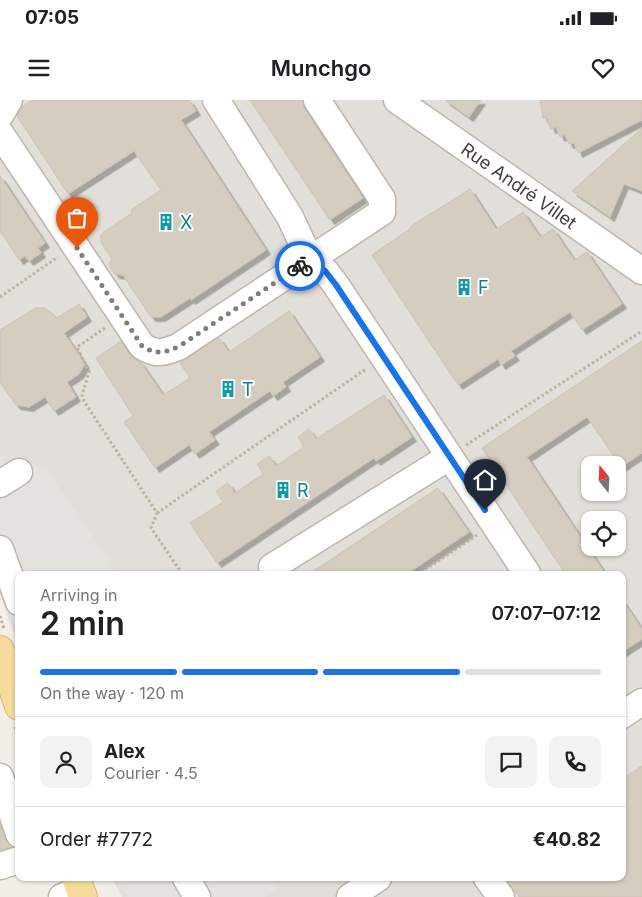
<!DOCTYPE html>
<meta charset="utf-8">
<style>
body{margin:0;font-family:Inter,sans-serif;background:#f2f2f2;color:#202124;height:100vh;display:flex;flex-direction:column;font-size:19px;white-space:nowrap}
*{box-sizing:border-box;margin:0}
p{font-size:16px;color:#757577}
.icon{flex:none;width:28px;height:28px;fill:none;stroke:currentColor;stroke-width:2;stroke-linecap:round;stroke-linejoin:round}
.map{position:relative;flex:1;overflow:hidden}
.sheet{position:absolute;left:15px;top:471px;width:611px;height:310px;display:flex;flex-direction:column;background:#fff;border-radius:10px;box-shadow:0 1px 4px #0004}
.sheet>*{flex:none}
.needle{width:32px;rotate:342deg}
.fabs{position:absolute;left:581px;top:356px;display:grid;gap:10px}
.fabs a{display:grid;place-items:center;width:45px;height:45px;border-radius:10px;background:#fff;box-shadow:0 1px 4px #0004;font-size:25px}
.pin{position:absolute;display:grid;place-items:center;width:42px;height:42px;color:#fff;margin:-51px -21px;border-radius:50% 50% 50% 0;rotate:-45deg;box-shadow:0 0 5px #0007}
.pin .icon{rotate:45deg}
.courier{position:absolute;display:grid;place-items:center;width:50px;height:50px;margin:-25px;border:4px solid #1a73e8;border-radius:50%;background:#fff;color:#222;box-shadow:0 1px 6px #0007}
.headline em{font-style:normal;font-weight:600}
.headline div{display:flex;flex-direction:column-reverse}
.headline{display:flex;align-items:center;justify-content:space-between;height:85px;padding:0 25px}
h1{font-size:32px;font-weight:600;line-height:38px}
.bar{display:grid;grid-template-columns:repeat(4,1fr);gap:8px 5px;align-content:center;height:60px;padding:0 25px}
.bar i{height:6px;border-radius:4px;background:#e0e0e0}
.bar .current{background:#1a73e8}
.bar p{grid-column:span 4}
.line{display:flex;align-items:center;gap:12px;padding:0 25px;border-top:1px solid #e0e0e0}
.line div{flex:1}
.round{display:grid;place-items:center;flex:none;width:52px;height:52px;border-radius:10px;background:#f2f2f2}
.status{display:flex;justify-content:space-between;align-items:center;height:35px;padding:0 25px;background:#fff;direction:ltr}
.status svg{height:14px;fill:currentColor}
header{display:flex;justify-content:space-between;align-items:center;height:65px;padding:0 25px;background:#fff;font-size:22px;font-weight:600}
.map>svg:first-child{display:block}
.industrial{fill:#e2ded9;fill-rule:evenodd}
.parking{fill:#e4e2df}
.building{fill:#d6cdc1;stroke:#cec2b2;filter:url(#shadow)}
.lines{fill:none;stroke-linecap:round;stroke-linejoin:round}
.minor-casing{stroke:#bdb6ab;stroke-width:29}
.major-casing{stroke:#dbb76d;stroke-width:30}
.path{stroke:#beb29d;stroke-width:3;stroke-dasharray:2.5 2.5;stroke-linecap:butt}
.minor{stroke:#fff;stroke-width:26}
.major{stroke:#f7db9c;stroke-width:28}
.done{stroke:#827d75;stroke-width:5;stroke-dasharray:0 9}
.route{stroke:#1a73e8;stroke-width:6}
.labels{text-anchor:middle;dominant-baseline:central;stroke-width:4;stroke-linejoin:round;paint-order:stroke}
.street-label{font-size:18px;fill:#453f37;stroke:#fff}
.culture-label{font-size:18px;fill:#0d838f;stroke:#fff;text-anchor:start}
</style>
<div class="status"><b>07:05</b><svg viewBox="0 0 49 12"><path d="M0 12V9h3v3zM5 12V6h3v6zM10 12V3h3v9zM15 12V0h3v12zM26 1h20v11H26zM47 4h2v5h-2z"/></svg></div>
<header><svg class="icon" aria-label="menu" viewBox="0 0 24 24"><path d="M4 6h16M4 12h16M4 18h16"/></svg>Munchgo<svg class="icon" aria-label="heart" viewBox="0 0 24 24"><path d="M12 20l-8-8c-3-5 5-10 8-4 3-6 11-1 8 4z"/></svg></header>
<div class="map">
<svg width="642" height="797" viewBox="0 0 642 797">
<defs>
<filter id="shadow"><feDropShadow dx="4.5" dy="4.5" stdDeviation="0" flood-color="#0004"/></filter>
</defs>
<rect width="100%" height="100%" fill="#f3efe8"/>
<path class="industrial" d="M0,0h642v797h-520l-10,-19h510v-303h-603v75l-19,-57zM590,365h28v27h-28zM590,420h28v28h-28z"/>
<g class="parking">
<path d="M0,354l7,11 12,-6 29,11 71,105h-100v59l-19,-56z"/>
<path d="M117,778h153l7,11 -12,8h-138z"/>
</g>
<g class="building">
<path d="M33,0h156l7,11 -15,9 85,130 -75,50 -1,-2 -29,19h-10l-28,-42 -8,-1 -6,-9 3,-6 -10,-15 -2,-7 4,-5 28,-19 -1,-3 30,-20 -27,-39 -66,43 -51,-78 5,-9z"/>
<path d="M250,0h52l2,8 59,90 -33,22z"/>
<path d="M445,0h36l-12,17z"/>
<path d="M540,0h102v20l-64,33 -4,-10 -5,1 -4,-9 -5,2 -4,-10 -5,2 -4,-11h-4z"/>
<path d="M642,28v63l-18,-7 -14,33 -38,-26z"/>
<path d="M0,76l45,67 -7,5 3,5 -12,8 -4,-5 -6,4 -19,-29z"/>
<path d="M470,89l26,40 27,-17 17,25 13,-8 21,31 13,-8 35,52 -40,26 -12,-18 -59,39 4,5 -14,9 -3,-6 -40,26 -86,-130 38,-26 1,-3z"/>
<path d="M79,204l8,13 -23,16 21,31 -6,10 -12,8 9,15 -22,14 -9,-14 -16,10 -13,-2 -16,-23v-52l35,-22h11l11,10z"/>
<path d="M289,211l31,46 -37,25 3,5 -13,9 -3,-5 -61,41 6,8 -20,14 -6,-9 -34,23 -31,-46 9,-6 -37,-58 25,-17 9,14 11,8 22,32 27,-17 -10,-15 39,-25 10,14z"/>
<path d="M642,241v112l-21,14 -34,-50 -60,40 79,118h-40l-84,-127z"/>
<path d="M384,295l28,42 -36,24 -2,-3 -157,105 -27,-40 33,-21 -7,-11 12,-8 7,10 28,-19 -6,-10 12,-8 7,10 28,-19 -6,-10 11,-8 7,10z"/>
<path d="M438,388l31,44 -64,43h-97z"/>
<path d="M622,500l20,29v10l-20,13z"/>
<path d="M642,666v131h-123l-13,-19h116v-99z"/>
<path d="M0,724l5,15 7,8 -12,3z"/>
</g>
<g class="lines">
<g class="minor-casing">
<g id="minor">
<path d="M216,0l74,117 20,43 16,12 10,13 192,290"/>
<path id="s1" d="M397,0l245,171"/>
<path d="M0,15l9,-15"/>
<path d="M0,33l142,213c14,9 21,7 36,1l204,-135v-13l-65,-99"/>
<path d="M0,384l19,-12"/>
<path d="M0,449l19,53"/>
<path d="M272,467l177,-110"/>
<path d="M622,615l20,-13"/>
<path d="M0,677l19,57"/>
<path d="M0,766l19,-6"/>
<path d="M186,778l11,19"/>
<path d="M487,778l14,19"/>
<path d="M62,797l18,-7"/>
<path d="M350,797l28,-19"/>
</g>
</g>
<g class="major-casing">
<g id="major">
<path d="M0,550l19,56"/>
<path d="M76,778l7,19"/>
</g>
</g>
<g class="path">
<path d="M0,197l58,-40"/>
<path d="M105,228l-28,19 12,25 -7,23 2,6 73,112 -6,15 32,47"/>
<path d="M466,345l176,-114"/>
<path d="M157,413l209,-144"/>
<path d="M417,475l60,-40"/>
<path d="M0,516l4,13"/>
<path d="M15,627l4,10"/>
</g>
<use href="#minor" class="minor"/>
<use href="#major" class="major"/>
</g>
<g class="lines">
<path class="done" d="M77,148l65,98c14,9 21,7 36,1l122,-81"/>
<path class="route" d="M300,166l10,-6 16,12 10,13 149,225"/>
</g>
<defs>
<g id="building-bare" transform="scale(1.35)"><path d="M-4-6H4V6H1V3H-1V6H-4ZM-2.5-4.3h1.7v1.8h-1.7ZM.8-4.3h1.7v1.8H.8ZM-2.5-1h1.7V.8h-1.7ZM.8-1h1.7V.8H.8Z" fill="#0f9aa8" stroke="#fff" stroke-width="2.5" paint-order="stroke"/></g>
</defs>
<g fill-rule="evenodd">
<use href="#building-bare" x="166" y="122"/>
<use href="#building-bare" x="464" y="187"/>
<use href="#building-bare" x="228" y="289"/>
<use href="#building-bare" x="283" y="390"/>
</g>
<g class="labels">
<g class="street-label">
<text stroke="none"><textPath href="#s1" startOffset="149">Rue André Villet</textPath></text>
</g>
<g class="culture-label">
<text x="180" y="122">X</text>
<text x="478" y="187">F</text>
<text x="242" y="289">T</text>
<text x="297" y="390">R</text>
</g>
</g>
</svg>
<div class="fabs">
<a><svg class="needle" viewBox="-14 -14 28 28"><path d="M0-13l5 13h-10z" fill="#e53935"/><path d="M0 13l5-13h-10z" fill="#757577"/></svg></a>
<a><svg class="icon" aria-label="locate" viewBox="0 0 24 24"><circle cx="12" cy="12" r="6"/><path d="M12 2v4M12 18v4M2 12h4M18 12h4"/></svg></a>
</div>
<div class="pin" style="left:77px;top:148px;background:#ea580c"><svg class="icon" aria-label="bag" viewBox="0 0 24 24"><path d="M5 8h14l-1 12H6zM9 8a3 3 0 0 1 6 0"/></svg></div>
<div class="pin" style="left:485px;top:410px;background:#1f2937"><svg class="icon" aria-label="home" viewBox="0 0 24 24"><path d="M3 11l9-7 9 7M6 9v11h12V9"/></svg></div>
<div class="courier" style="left:300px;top:166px"><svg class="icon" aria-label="bike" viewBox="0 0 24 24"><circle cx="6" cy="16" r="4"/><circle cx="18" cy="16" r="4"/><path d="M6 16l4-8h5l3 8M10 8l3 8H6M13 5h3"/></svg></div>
<section class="sheet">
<div class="headline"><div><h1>2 min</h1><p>Arriving in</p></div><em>07:07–07:12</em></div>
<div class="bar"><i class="current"></i><i class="current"></i><i class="current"></i><i></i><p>On the way · 120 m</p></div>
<div class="line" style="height:90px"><a class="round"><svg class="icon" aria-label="person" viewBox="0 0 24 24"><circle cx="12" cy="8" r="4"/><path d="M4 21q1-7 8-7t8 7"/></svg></a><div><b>Alex</b><p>Courier · 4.5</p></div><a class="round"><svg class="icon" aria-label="chat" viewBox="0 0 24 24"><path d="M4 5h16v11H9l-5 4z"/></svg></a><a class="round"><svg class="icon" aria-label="phone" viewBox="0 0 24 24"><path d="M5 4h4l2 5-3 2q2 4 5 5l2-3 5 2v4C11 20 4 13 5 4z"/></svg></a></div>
<div class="line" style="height:65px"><div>Order #7772</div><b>€40.82</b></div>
</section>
</div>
